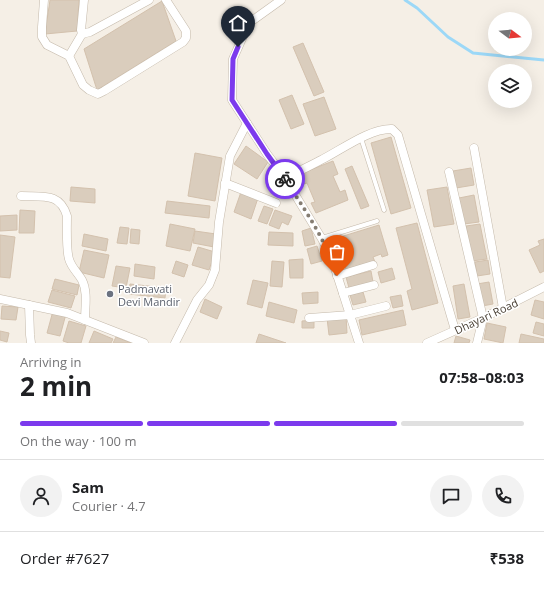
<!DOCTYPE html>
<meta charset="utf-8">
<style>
body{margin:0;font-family:"Open Sans",sans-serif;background:#f2f2f2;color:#202124;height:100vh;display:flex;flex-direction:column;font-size:15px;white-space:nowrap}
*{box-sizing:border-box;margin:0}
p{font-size:13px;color:#757577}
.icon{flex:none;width:22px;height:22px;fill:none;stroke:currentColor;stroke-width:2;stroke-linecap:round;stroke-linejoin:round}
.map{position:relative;height:343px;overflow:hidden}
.panel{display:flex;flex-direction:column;background:#fff;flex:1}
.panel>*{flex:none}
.needle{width:26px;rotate:106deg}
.controls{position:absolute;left:488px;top:12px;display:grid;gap:8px}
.controls a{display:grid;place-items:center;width:44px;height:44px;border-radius:50%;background:#fff;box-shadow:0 4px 16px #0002;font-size:20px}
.pin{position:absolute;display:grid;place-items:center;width:34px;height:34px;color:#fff;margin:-41px -17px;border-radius:50% 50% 50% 0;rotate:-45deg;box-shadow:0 0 4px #0007}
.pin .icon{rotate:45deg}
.courier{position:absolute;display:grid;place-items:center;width:40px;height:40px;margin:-20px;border:3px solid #7c3aed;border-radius:50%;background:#fff;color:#222;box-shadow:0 1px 5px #0007}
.summary em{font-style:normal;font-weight:700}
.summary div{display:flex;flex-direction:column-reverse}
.summary{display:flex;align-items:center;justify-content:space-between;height:68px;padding:0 20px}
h1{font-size:26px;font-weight:700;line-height:30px}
.bar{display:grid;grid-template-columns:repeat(4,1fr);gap:6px 4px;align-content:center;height:48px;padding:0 20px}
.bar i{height:5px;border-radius:3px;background:#e0e0e0}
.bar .active{background:#7c3aed}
.bar p{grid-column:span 4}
.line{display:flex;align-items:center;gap:10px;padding:0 20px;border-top:1px solid #e0e0e0}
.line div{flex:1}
.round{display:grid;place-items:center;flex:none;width:42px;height:42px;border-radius:21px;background:#f2f2f2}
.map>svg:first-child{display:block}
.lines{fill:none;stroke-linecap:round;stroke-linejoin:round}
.stream{stroke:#9cd8f7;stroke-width:3}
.building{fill:#dacdbd;stroke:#d3c1ad}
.lane-casing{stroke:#c4b9aa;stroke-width:5}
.street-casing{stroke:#c4b9aa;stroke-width:9}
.lane{stroke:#fff;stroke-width:4}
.street{stroke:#fff;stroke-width:8}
.done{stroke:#857d72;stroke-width:4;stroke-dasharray:0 7.2}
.route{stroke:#7c3aed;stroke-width:5}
.worship-dot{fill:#6b7280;stroke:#fff;stroke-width:1.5}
.labels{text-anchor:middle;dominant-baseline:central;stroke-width:3;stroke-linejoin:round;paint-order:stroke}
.worship-label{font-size:11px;fill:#5b616d;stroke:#fff;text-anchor:start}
.street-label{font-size:11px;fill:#483f34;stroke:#fff}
</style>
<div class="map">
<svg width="544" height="343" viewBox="0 0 544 343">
<rect width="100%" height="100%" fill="#f5efe6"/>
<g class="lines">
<path class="stream" d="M405,0l12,8 31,29 25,16 71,7"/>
</g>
<g class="building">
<path d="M50,0h29l-2,31 -32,3z"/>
<path d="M162,1l14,40 -79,49 -13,-41z"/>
<path d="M303,43l21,49 -10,4 -21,-49z"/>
<path d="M292,95l12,29 -13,5 -12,-29z"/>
<path d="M324,97l12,32 -21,7 -12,-32z"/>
<path d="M391,137l20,71 -20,6 -20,-71z"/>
<path d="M246,146l22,16 -11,17 -23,-15z"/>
<path d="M195,153l27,5 -7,43 -27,-5z"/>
<path d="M333,161l5,13 -5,2 7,16 5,-2 3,10 -32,13 -5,-10 4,-1 -8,-19 -3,1 -4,-10z"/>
<path d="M352,166l17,40 -8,3 -16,-40z"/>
<path d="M471,168l3,17 -18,3 -3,-17z"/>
<path d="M71,187l24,2v14l-25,-2z"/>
<path d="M447,187l7,37 -20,3 -7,-37z"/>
<path d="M241,192l17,6 -7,21 -17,-7z"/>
<path d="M474,195l5,27 -15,2 -5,-26z"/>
<path d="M167,201l43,5 -1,12 -44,-5z"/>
<path d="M264,206l9,3 -6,15 -9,-3z"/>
<path d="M20,210l15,1 -1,22h-15z"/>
<path d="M275,210l17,6 -4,9 -6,-3 -3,7 -10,-4z"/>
<path d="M17,215v15l-17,1v-15z"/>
<path d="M417,223l21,80 -26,7 -5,-19 5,-2 -16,-61z"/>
<path d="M170,224l25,5 -5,22 -24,-5z"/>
<path d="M480,224l7,35 -15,2 -6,-35z"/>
<path d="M379,225l9,30 -6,2 -1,-3 -8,3 2,5 -29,9 -9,-33z"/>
<path d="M120,227l9,1 -2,16 -10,-1z"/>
<path d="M311,228l4,16 -10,2 -3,-15z"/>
<path d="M131,229l9,1 -1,14 -9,-1z"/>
<path d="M195,231l21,3 -2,13 -21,-4z"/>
<path d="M269,232l24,1v13l-25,-1z"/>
<path d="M84,234l24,5 -2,12 -24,-5z"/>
<path d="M0,235l15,2 -5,41 -10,-1z"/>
<path d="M544,239v32l-4,2 -11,-23 11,-5 -2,-4z"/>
<path d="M317,246l5,15 -11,3 -4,-15z"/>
<path d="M198,247l17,5 -6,18 -17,-5z"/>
<path d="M84,250l25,5 -5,23 -25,-6z"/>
<path d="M303,259v19h-13l-1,-18z"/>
<path d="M488,260l2,14 -13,2 -2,-14z"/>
<path d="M176,261l12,4 -4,12 -12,-4z"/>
<path d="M272,261l12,1 -2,25 -12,-1z"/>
<path d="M135,264l20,3 -1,12 -20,-3z"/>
<path d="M116,266l14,2 -4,20 -14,-2z"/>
<path d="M392,268l3,11 -14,4 -3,-11z"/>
<path d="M371,271l2,11 -24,6 -3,-11z"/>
<path d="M55,279l24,6 -2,10 -25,-6z"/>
<path d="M253,280l15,3 -6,25 -15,-4z"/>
<path d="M489,282l4,22 -11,2 -5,-22z"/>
<path d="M130,284l36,4 -1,10 -36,-4z"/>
<path d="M464,284l6,33 -12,2 -5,-33z"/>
<path d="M52,290l23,6 -4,12 -23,-6z"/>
<path d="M318,292v11l-15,1 -1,-11z"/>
<path d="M363,292l3,10 -13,3 -3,-10z"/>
<path d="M401,295l2,11 -10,2 -3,-11z"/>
<path d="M205,299l17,8 -5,12 -17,-7z"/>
<path d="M535,300l9,2v17l-13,-4z"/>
<path d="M269,302l28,8 -3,13 -28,-7z"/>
<path d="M2,306l16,1 -2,13 -15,-1z"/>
<path d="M403,310l3,15 -44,10 -3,-15z"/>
<path d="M53,311l13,3 -6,22 -13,-3z"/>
<path d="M346,316l1,17 -18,2 -2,-17z"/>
<path d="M314,320v8h-12v-7z"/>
<path d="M69,321l17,5 -5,17h-12l-6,-2z"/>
<path d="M536,322l8,2v12l-11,-3z"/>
<path d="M487,323l19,4 -3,16 -19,-4z"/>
<path d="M0,331l9,2 -2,9 -7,-2z"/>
<path d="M94,331l19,8 -2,4h-22z"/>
<path d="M259,334l27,9h-30z"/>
<path d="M521,334l23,5v4h-25z"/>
<path d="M456,336l14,4 -1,3h-15z"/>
<path d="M116,337l15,6h-18z"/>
</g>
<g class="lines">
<g class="lane-casing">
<g id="lane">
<path d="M361,138l23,72"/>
<path d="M322,238l55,-17"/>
</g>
</g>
<g class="street-casing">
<g id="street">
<path d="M44,0l-2,27v10l5,8 22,11 14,29 6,5 9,4 6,-3 79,-49 3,-4v-7l-20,-31"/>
<path d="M84,0l-3,30 1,4 8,-2 59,-32"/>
<path d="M281,0l-32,23 -16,36 -1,41 35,54 18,24 37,61 10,20 27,84"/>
<path d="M69,56l13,-22"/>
<path d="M474,148l29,160"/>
<path d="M449,172l34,146 -6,25"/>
<path d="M285,178c12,-6 25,-12 36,-18 20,-10 49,-32 71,-31l6,6 57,195"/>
<path d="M225,183l51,20"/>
<path d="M21,196c21,1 39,-4 46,20 0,12 -1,33 2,43 2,8 9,14 13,21 6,12 3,27 3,40"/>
<path d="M337,276l36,-11"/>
<path d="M343,293l31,-8"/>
<path d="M0,299l67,14 77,30"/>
<path d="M29,305l1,30 1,8"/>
<path d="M309,318l41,-3 36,-9"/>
<path d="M175,343l22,-43 12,-15 6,-15 4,-48 11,-66 17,-33"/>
<path d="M427,343l56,-25 61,-31"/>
</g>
</g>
<use href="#lane" class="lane"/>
<use href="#street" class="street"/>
</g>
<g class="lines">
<path class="done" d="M285,179c20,31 41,61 52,97"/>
<path class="route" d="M238,47l-5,12 -1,41 35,54 18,25"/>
</g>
<circle class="worship-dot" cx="110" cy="294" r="4"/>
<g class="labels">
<g class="worship-label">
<text x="118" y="288">Padmavati<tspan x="118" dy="13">Devi Mandir</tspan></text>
</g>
<g class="street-label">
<text transform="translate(486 316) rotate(-25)">Dhayari Road</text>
</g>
</g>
</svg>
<div class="controls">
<a><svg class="needle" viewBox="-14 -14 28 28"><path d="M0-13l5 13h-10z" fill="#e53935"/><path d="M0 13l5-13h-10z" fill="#757577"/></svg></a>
<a><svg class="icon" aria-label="layers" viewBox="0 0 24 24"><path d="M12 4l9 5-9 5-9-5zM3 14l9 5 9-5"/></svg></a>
</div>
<div class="pin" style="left:337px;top:276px;background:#ea580c"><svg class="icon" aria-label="bag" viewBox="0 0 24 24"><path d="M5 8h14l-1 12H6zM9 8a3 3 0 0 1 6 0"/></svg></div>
<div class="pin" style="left:238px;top:47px;background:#1f2937"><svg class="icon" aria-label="home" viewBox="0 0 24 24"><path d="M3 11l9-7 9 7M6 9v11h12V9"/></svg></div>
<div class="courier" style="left:285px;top:179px"><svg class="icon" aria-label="bike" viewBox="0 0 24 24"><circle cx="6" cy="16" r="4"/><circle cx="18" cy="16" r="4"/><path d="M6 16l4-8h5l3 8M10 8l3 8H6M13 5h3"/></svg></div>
</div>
<section class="panel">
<div class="summary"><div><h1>2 min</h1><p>Arriving in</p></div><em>07:58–08:03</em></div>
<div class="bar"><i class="active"></i><i class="active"></i><i class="active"></i><i></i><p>On the way · 100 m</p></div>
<div class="line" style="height:72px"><a class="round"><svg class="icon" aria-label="person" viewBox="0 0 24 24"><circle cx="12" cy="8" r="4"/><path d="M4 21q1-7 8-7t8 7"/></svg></a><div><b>Sam</b><p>Courier · 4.7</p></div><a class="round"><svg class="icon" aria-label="chat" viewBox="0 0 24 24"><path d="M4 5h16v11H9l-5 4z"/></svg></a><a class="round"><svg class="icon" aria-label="phone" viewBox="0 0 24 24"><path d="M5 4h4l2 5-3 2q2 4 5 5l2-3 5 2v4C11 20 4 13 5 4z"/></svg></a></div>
<div class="line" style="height:52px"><div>Order #7627</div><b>₹538</b></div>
</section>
